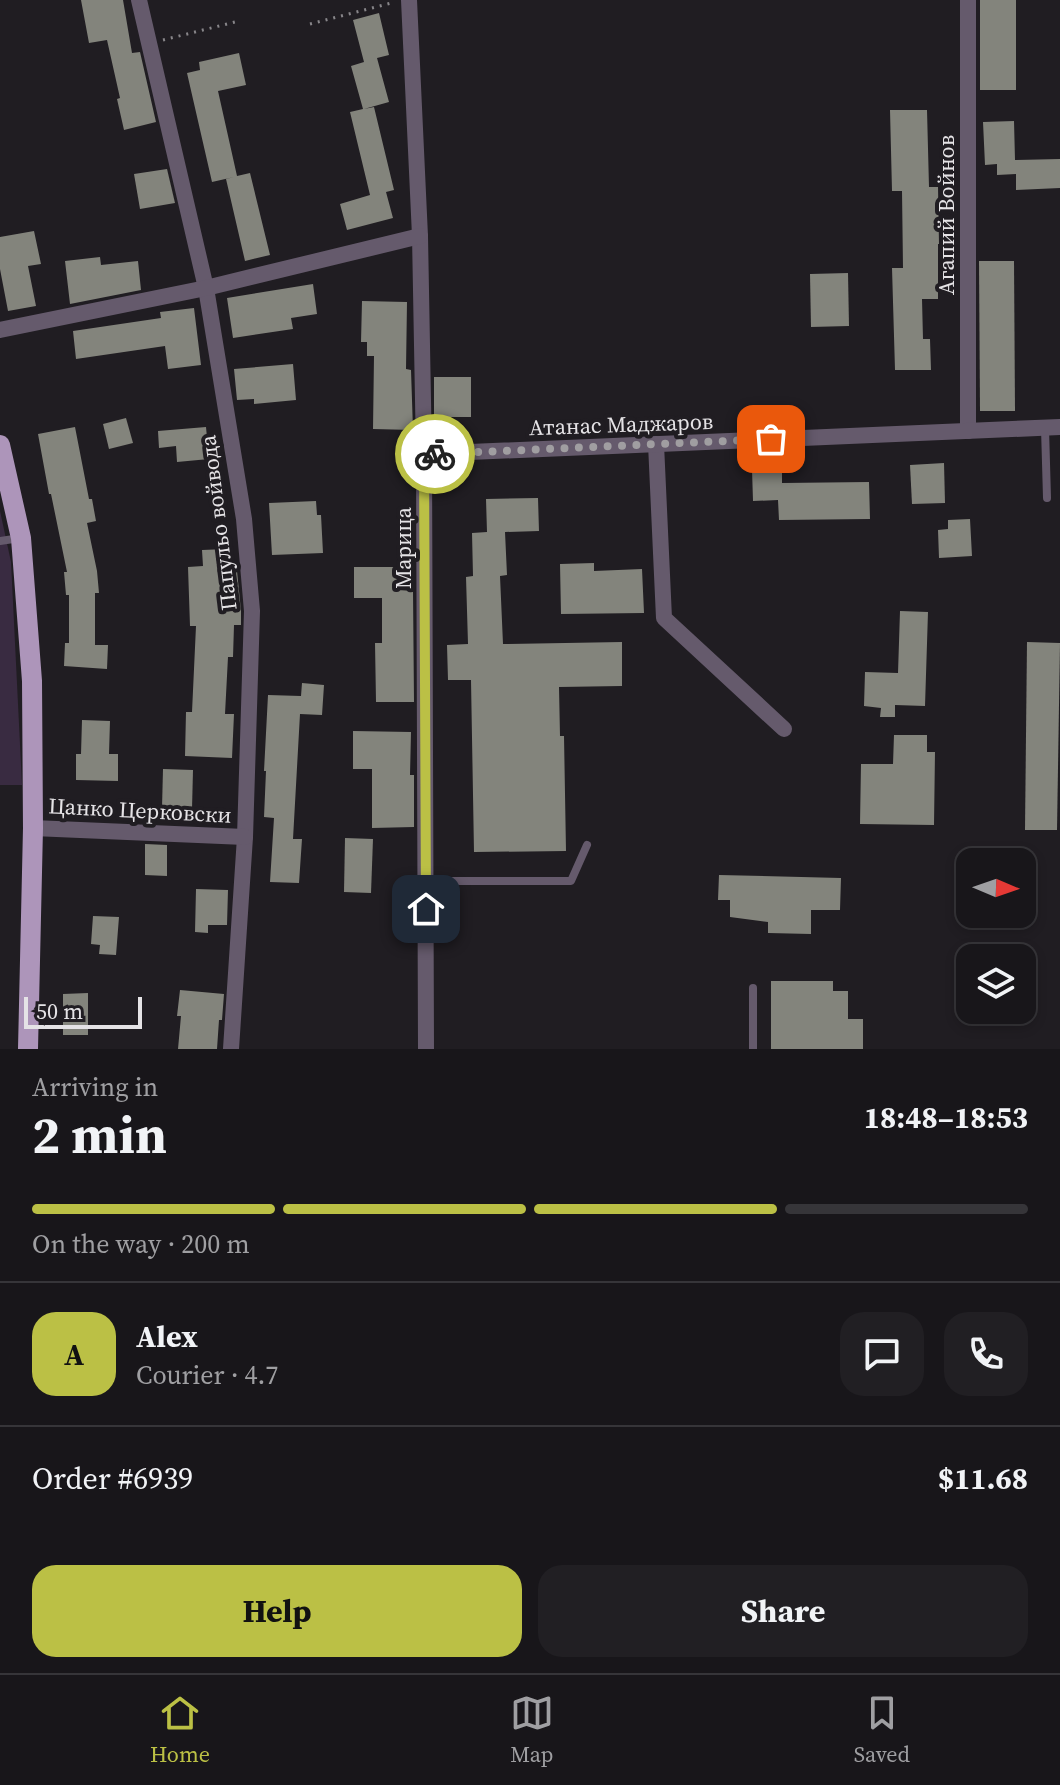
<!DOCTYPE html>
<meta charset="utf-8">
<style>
body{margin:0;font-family:"Source Serif 4",serif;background:#211f23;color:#f1f3f6;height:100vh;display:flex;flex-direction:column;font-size:30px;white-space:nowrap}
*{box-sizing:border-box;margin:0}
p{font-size:26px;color:#9f9fa2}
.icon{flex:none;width:44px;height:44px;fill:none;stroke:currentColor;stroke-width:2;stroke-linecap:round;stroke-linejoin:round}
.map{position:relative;height:1049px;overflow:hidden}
.panel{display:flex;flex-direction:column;background:#18161a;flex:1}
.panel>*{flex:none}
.needle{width:52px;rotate:92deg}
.fabs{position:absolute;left:956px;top:848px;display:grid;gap:16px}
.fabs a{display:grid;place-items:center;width:80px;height:80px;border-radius:16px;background:#18161a;box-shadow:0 4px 12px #0003,0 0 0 2px #363539;font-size:40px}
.scale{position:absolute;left:24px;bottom:20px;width:118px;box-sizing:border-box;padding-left:8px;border:4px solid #e5e3e6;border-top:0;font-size:22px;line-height:28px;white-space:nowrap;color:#e5e3e6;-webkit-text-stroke:6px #201d22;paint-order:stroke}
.pin{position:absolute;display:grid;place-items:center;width:68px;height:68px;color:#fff;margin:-34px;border-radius:16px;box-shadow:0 4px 12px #0006}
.courier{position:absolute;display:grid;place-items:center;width:80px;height:80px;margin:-40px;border:6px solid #bbc045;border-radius:50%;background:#fff;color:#222;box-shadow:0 2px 10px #0007}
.headline em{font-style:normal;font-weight:700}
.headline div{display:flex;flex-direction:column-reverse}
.headline{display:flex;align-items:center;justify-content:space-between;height:136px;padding:0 32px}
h1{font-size:52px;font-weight:700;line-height:60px}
.bar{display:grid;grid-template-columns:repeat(4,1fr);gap:12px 8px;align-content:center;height:96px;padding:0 32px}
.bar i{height:10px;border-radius:6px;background:#363539}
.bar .active{background:#bbc045}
.bar p{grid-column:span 4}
.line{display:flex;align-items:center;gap:20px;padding:0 32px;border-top:2px solid #363539}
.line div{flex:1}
.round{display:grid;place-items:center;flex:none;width:84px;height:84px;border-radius:24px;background:#211f23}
.action{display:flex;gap:16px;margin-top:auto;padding:16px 32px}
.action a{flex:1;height:92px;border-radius:24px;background:#bbc045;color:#111;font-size:32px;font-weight:700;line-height:92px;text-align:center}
.action a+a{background:#211f23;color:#f1f3f6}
.tabs{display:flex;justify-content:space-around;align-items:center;height:112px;border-top:2px solid #363539;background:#18161a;font-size:22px;color:#9f9fa2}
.tabs a{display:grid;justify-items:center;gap:4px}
.tabs .active{color:#bbc045}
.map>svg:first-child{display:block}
.green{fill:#392b41}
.building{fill:#83847c}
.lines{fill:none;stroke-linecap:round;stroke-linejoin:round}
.path{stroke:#88868a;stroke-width:3;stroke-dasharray:2 6;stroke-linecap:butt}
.lane{stroke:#655a6c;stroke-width:8}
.street{stroke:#655a6c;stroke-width:16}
.primary{stroke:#ad95ba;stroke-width:20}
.done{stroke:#a09ea1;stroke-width:8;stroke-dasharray:0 14.4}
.route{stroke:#bbc045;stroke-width:10}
.labels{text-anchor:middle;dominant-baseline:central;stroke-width:8;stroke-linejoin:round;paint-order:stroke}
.street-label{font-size:22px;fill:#e5e3e6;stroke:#201d22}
</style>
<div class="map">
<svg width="1060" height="1049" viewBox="0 0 1060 1049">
<rect width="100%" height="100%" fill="#201d22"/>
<path class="green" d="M0,511l11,51 11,223h-22z"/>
<g class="building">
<path d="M81,0h42l9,53 8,-1 16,70 -32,8 -7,-31 3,-1 -13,-58 -18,3z"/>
<rect x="980" y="0" width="36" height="90"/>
<path d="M379,13l10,42 -12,3 12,44 -25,7 10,-2 20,83 -8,2 7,26 -46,12 -7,-26 30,-9 -20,-83 13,-3 -12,-43 13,-4 -11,-42z"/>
<path d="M239,53l7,32 -28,6 19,85 13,-3 20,82 -25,6 -19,-82 8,-2 -22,5 -25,-109 13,-3 -1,-8z"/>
<path d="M890,110h37l2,77h9l1,57h-1v55h-16l1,40h7l1,31h-36l-3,-102h11l-1,-77h-10z"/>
<path d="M1014,121l1,39 45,-1v29l-44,2v-16l-19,1v-11l-12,1 -2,-43z"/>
<path d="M167,169l8,34 -35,6 -6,-35z"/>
<path d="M34,231l7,33 -13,2 8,40 -28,5 -8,-42v-32z"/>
<path d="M100,257l1,8 37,-4 3,29 -71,14 -5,-43z"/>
<path d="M979,261h35l1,150h-35z"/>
<path d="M848,273l1,53 -38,1 -1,-53z"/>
<path d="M313,284l4,30 -26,4 2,11 -60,9 -6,-40z"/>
<path d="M362,301l45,1 -1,67 5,1 2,60 -40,-1 1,-73h-7v-14h-6z"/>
<path d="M194,308l7,57 -33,4 -3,-23 -89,13 -3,-28 88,-13 -1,-6z"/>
<path d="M293,364l3,36 -42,4v-5l-17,1 -3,-31z"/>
<rect x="434" y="377" width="37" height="40"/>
<path d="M126,418l7,25 -24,6 -6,-25z"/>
<path d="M75,427l14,72h3l4,22 -9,2 10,48 2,22h-4v52h13l-1,24 -43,-3 1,-23h4v-48h-3l-2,-23h3l-16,-78h-2l-11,-60z"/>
<path d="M206,427l3,32 -32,3 -1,-16 -17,2 -1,-17z"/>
<path d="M944,463l1,40 -33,1 -2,-39z"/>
<path d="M782,468v15l87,-1 1,37 -91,1 -1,-20 -25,1 -1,-32z"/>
<path d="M538,498l1,33 -34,1 2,43 -7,1 3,68 119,-2v44l-63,1 1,49h4l2,115 -92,1 -3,-172h-23l-1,-35 21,-1 -2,-67 7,-1 -1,-43 15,-1 -1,-33z"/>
<path d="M316,501l1,14h4l2,38 -51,2 -3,-52z"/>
<path d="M970,519l2,37 -33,2 -1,-28 10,-1v-9z"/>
<path d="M227,549l1,22h9l4,40v14h-7l-1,32h-5l-3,57h9l-2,44 -47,-2 1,-44h6l4,-86h-6l-2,-59 15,-1 -1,-16z"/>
<path d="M594,563v8l48,-2 2,44 -83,1 -1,-50z"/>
<path d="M354,567h48v23l11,1 1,111h-38l-1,-59h7v-45h-28z"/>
<path d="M900,611l28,1 -3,94 -30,-1v12h-15l1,-9 -17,-2 1,-34 33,1z"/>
<path d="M1027,642l33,1 -3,187h-32z"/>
<path d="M302,683l22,2 -2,30 -22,-1 -7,125h9l-3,44 -29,-1 4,-64 -10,-1 2,-46h-2l4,-76 33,1z"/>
<path d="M82,720l28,1 -1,33h9v27l-42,-1v-26h5z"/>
<path d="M353,731l58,1 -1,43h4v52l-42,1v-59h-19z"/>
<path d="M894,735h33v17h8l-1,73 -74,-1 1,-60h32z"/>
<path d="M163,769l30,1 -1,39 -30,-1z"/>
<path d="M345,838l28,1 -2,54 -27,-1z"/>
<path d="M145,844l22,1v31l-22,-1z"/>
<path d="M719,875l122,3 -1,32h-29v24l-43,-1v-11l-38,-5v-17h-12z"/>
<path d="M196,889l32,1 -1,35h-19v8l-13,-1z"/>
<path d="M93,916l26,1 -3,38 -17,-1 1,-9 -9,-1z"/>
<path d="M771,981h62v10h15v28h15v30h-92z"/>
<path d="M180,990l44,4 -2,26h-3l-2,29h-39l3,-33h-4z"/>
<path d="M88,993v42h-25v-41z"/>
</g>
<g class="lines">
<g class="path">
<path d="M310,24l85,-22"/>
<path d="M163,40l76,-19"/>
</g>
<g class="lane">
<path d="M1045,428l2,70"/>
<path d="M0,541l20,-3"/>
<path d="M426,881h145l16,-36"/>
<path d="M753,988v61"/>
</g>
<g class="street">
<path d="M139,0l67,288 38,231 8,92 -7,226 -14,212"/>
<path d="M409,0l11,236 4,218 2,595"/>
<path d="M0,330l206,-42 214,-52"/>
<path d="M968,431v-431"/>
<path d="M656,444l8,174 120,111"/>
<path d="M424,454l636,-27"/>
<path d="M33,828l212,9"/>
</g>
<path class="primary" d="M0,445l21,93 11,143 1,147 -5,221"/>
</g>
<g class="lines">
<path class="done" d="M435,454l336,-15"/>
<path class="route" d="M426,909l-2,-455h11"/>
</g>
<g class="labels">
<g class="street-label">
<text transform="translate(946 215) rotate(-90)">Агапий Войнов</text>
<text transform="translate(621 424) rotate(-2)">Атанас Маджаров</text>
<text transform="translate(218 523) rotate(-97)">Папульо войвода</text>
<text transform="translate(403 548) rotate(-90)">Марица</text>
<text transform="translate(140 810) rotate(3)">Цанко Церковски</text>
</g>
</g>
</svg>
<div class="fabs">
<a><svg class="needle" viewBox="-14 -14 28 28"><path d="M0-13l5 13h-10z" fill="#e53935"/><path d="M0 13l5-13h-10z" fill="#9f9fa2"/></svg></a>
<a><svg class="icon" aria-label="layers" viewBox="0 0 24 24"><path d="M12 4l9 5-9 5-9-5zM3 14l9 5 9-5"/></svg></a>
</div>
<div class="scale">50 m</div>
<div class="pin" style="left:771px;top:439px;background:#ea580c"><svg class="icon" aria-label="bag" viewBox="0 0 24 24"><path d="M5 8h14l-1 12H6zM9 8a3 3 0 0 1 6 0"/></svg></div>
<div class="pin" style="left:426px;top:909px;background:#1f2937"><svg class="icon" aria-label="home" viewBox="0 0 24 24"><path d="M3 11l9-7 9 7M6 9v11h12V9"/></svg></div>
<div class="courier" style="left:435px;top:454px"><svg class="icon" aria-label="bike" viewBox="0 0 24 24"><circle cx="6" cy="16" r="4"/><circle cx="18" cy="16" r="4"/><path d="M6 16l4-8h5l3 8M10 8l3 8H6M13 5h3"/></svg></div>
</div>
<section class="panel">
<div class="headline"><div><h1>2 min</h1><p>Arriving in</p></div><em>18:48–18:53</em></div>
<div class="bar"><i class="active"></i><i class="active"></i><i class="active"></i><i></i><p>On the way · 200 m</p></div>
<div class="line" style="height:144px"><b class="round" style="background:#bbc045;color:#111">A</b><div><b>Alex</b><p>Courier · 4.7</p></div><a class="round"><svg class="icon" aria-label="chat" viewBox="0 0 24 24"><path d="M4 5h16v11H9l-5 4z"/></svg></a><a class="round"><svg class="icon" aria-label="phone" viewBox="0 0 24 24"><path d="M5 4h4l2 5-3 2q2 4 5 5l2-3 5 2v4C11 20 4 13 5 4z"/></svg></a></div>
<div class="line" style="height:104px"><div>Order #6939</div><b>$11.68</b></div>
<div class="action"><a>Help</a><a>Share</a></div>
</section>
<nav class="tabs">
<a class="active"><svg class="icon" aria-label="home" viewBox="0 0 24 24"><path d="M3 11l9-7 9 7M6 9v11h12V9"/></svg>Home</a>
<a><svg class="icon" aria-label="map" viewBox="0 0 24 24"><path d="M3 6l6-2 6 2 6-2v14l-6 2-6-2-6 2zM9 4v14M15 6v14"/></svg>Map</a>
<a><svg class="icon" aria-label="saved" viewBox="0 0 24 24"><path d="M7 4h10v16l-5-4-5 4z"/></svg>Saved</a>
</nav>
